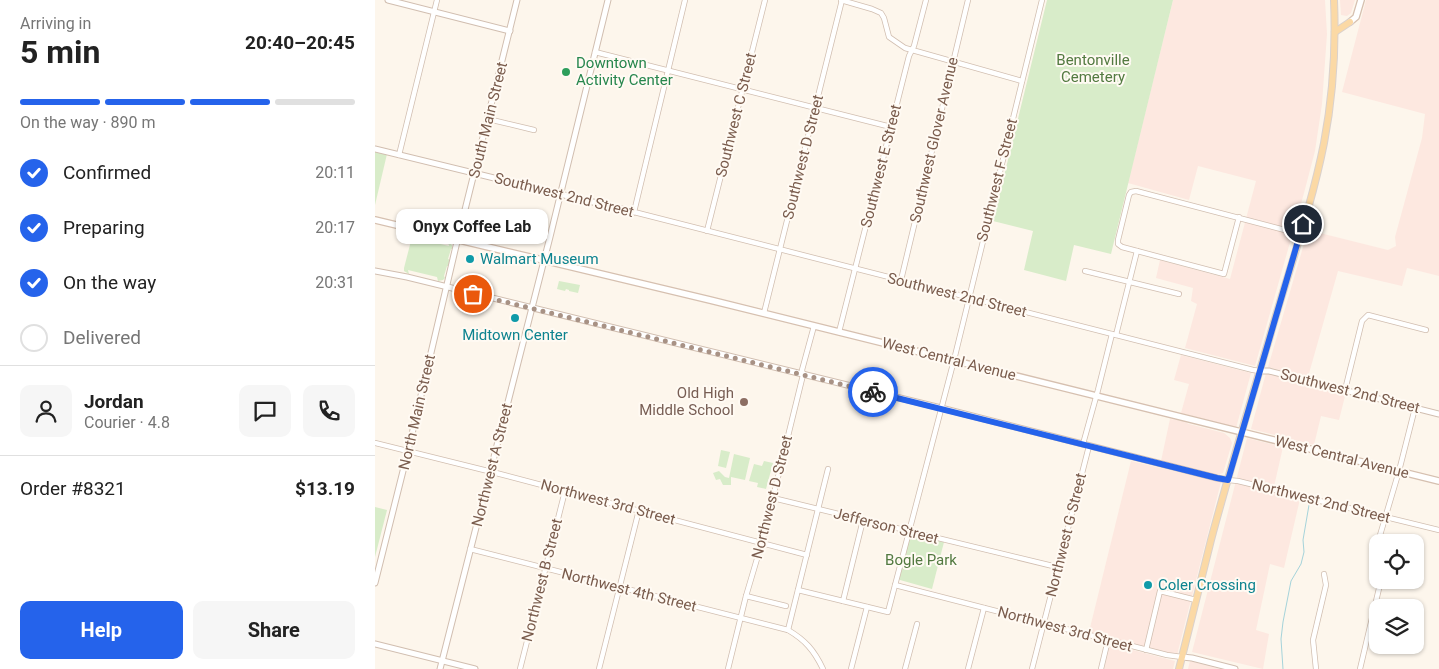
<!DOCTYPE html>
<meta charset="utf-8">
<style>
body{margin:0;font-family:Roboto,sans-serif;background:#f6f6f6;color:#222;height:100vh;display:flex;flex-direction:column;font-size:19px;white-space:nowrap}
*{box-sizing:border-box;margin:0}
p{font-size:16px;color:#767676}
.icon{flex:none;width:28px;height:28px;fill:none;stroke:currentColor;stroke-width:2;stroke-linecap:round;stroke-linejoin:round}
.map{position:relative;flex:1;overflow:hidden}
.side{display:flex;flex-direction:column;background:#fff;width:375px}
.side>*{flex:none}
.controls{position:absolute;left:994px;top:534px;display:grid;gap:10px}
.controls a{display:grid;place-items:center;width:55px;height:55px;border-radius:10px;background:#fff;box-shadow:0 1px 4px #0004;font-size:25px}
.pin{position:absolute;display:grid;place-items:center;width:42px;height:42px;color:#fff;margin:-21px;border:2px solid #fff;border-radius:50%;box-shadow:0 1px 5px #0007}
.courier{position:absolute;display:grid;place-items:center;width:50px;height:50px;margin:-25px;border:4px solid #2563eb;border-radius:50%;background:#fff;color:#222;box-shadow:0 1px 6px #0007}
.bubble{position:absolute;height:35px;border-radius:10px;background:#fff;box-shadow:0 1px 4px #0004;font-size:16px;font-weight:700;line-height:35px;text-align:center}
.head em{font-style:normal;font-weight:700}
.head div{display:flex;flex-direction:column-reverse}
.head{display:flex;align-items:center;justify-content:space-between;height:85px;padding:0 20px}
h1{font-size:32px;font-weight:700;line-height:38px}
.bar{display:grid;grid-template-columns:repeat(4,1fr);gap:8px 5px;align-content:center;height:60px;padding:0 20px}
.bar i{height:6px;border-radius:4px;background:#e0e0e0}
.bar .selected{background:#2563eb}
.bar p{grid-column:span 4}
.line{display:flex;align-items:center;gap:12px;padding:0 20px;border-top:1px solid #e0e0e0}
.line div{flex:1}
.round{display:grid;place-items:center;flex:none;width:52px;height:52px;border-radius:10px;background:#f6f6f6}
ol{padding:0 20px;list-style:none}
li{display:flex;align-items:center;gap:15px;height:55px}
li p{margin-inline-start:auto}
li .icon{padding:5px;border-radius:50%;background:#2563eb;color:#fff;stroke-width:4}
li:last-child{color:#767676}
li i{width:28px;height:28px;border:2px solid #e0e0e0;border-radius:50%}
.primary-button{display:flex;gap:10px;margin-top:auto;padding:10px 20px}
.primary-button a{flex:1;height:58px;border-radius:10px;background:#2563eb;color:#fff;font-size:20px;font-weight:700;line-height:58px;text-align:center}
.primary-button a+a{background:#f6f6f6;color:#222}
main{display:flex;flex:1;min-height:0}
.map>svg:first-child{display:block}
.commercial{fill:#fde8e0}
.green{fill:#d8ecc9}
.lines{fill:none;stroke-linecap:round;stroke-linejoin:round}
.stream{stroke:#a5d3da;stroke-width:1}
.minor-casing{stroke:#d1beb0;stroke-width:6}
.tertiary-casing{stroke:#d1beb0;stroke-width:7}
.secondary-casing{stroke:#d6c0b0;stroke-width:8}
.primary-casing{stroke:#dad1cd;stroke-width:8}
.minor{stroke:#fff;stroke-width:4.5}
.tertiary{stroke:#fff;stroke-width:5}
.secondary{stroke:#fff;stroke-width:5.5}
.primary{stroke:#fbd9a5;stroke-width:6}
.done{stroke:#a89285;stroke-width:5;stroke-dasharray:0 9}
.route{stroke:#2563eb;stroke-width:6}
.leisure-dot{fill:#2e9e5b;stroke:#fffaf3;stroke-width:2}
.culture-dot{fill:#0f9aa8;stroke:#fffaf3;stroke-width:2}
.education-dot{fill:#8d6e63;stroke:#fffaf3;stroke-width:2}
.labels{text-anchor:middle;dominant-baseline:central;stroke-width:4;stroke-linejoin:round;paint-order:stroke}
.park-label{font-size:15px;fill:#537a41;stroke:#fffaf3}
.leisure-label{font-size:15px;fill:#27864d;stroke:#fffaf3;text-anchor:start}
.street-label{font-size:15px;fill:#7a5c4d;stroke:#fffaf3}
.culture-label{font-size:15px;fill:#0d838f;stroke:#fffaf3;text-anchor:start}
.education-label{font-size:15px;fill:#785e54;stroke:#fffaf3;text-anchor:end}
</style>
<main>
<section class="side">
<div class="head"><div><h1>5 min</h1><p>Arriving in</p></div><em>20:40–20:45</em></div>
<div class="bar"><i class="selected"></i><i class="selected"></i><i class="selected"></i><i></i><p>On the way · 890 m</p></div>
<ol>
<li><svg class="icon" aria-label="check" viewBox="0 0 24 24"><path d="M5 12l5 5 9-10"/></svg>Confirmed<p>20:11</p></li>
<li><svg class="icon" aria-label="check" viewBox="0 0 24 24"><path d="M5 12l5 5 9-10"/></svg>Preparing<p>20:17</p></li>
<li><svg class="icon" aria-label="check" viewBox="0 0 24 24"><path d="M5 12l5 5 9-10"/></svg>On the way<p>20:31</p></li>
<li><i></i>Delivered</li>
</ol>
<div class="line" style="height:90px"><a class="round"><svg class="icon" aria-label="person" viewBox="0 0 24 24"><circle cx="12" cy="8" r="4"/><path d="M4 21q1-7 8-7t8 7"/></svg></a><div><b>Jordan</b><p>Courier · 4.8</p></div><a class="round"><svg class="icon" aria-label="chat" viewBox="0 0 24 24"><path d="M4 5h16v11H9l-5 4z"/></svg></a><a class="round"><svg class="icon" aria-label="phone" viewBox="0 0 24 24"><path d="M5 4h4l2 5-3 2q2 4 5 5l2-3 5 2v4C11 20 4 13 5 4z"/></svg></a></div>
<div class="line" style="height:65px"><div>Order #8321</div><b>$13.19</b></div>
<div class="primary-button"><a>Help</a><a>Share</a></div>
</section>
<div class="map">
<svg width="1064" height="669" viewBox="0 0 1064 669">
<rect width="100%" height="100%" fill="#fdf6ec"/>
<g class="commercial">
<path d="M798,0h152l2,34 -5,70 -7,47 -11,42 -49,173 -70,-18 12,-44 -6,-3 2,-13 -37,-10 4,-18 70,19 26,-98 -58,-15 -9,34 -61,-17z"/>
<path d="M965,0h15l-4,13 -4,3 -6,-1z"/>
<path d="M991,0h73v276l-32,-8 -5,18 -64,-15 -30,106 -40,-10 40,-137 80,20 8,-4 -1,-9 27,-99 3,-24 -83,-22z"/>
<path d="M806,355l70,18 -15,55 -55,-15 8,-29 -15,-4z"/>
<path d="M891,373l80,19 -7,28 -18,-4 -7,29 -63,-16z"/>
<path d="M795,419l13,2 6,3 35,9 6,5 2,5 -9,30 -7,2 -55,-14z"/>
<path d="M872,438l36,9 -10,44 27,8 -16,69 -14,-4 -14,66 13,4 -6,35 -71,-17z"/>
<path d="M756,461l90,21 -44,173 -88,-23z"/>
<path d="M735,644l65,17 -2,8h-69z"/>
<path d="M815,661l30,8h-32z"/>
</g>
<g class="green">
<path d="M672,0h126l-62,254 -37,-9 -8,36 -42,-11 9,-39 -40,-10z"/>
<path d="M0,151l12,3 -12,51z"/>
<path d="M41,234l2,1 1,4 30,7 -1,-4 4,3v4h-1l-3,10 2,1 -2,6h-1l-3,10 1,2 -2,2 -5,1 -1,-4 -29,-7 1,4 -5,-3v-3l8,-31z"/>
<path d="M184,281l21,4 -2,8 -9,-2v-1l-3,-1 -1,2 -8,-2z"/>
<path d="M346,450l9,2 -4,16 -8,-2z"/>
<path d="M359,454l16,4 -5,22 -14,-3v8h-8l-3,-6 -4,1 -3,-7 6,-2 6,6 4,1z"/>
<path d="M389,461l9,2 -7,26 -9,-2 1,-4 -9,-2 5,-17 8,2z"/>
<path d="M0,507l12,3 -12,47z"/>
<path d="M536,535l33,7 -12,47 -32,-9 -1,-1 11,-43z"/>
</g>
<g class="lines">
<path class="stream" d="M908,669l-2,-30 2,-17 8,-41 10,-17 3,-12 -1,-12 6,-35"/>
<g class="minor-casing">
<g id="minor">
<path d="M310,0l-51,212 619,158 7,1"/>
<path d="M466,0l31,9 9,4 3,5 5,19 16,11 117,33"/>
<path d="M220,52l296,75"/>
<path d="M113,119l46,11"/>
<path d="M24,155l38,-155"/>
<path d="M864,217l-15,57 -102,-27 -4,-3v-4l11,-45 2,-3 5,-1 164,43"/>
<path d="M332,231l58,-231"/>
<path d="M710,271l94,23"/>
<path d="M526,280l67,-280"/>
<path d="M389,313l78,-313"/>
<path d="M464,332l70,-276 5,-10 12,-46"/>
<path d="M741,335l21,-84"/>
<path d="M970,390l17,-69 6,-6 58,15"/>
<path d="M0,443l121,30 311,82"/>
<path d="M708,444l15,-54 14,-56"/>
<path d="M853,480l10,1 201,49"/>
<path d="M398,498l284,69"/>
<path d="M1003,542l21,-71 16,-63"/>
<path d="M95,549l318,81c17,10 26,20 35,39"/>
<path d="M520,585l272,70 15,2"/>
<path d="M423,590l90,22 66,-252 88,-360"/>
<path d="M371,596l40,10"/>
<path d="M468,601l20,-81"/>
<path d="M413,630l40,-161"/>
<path d="M771,650l14,-59 36,9"/>
<path d="M145,669l45,-178"/>
<path d="M224,669l40,-159"/>
<path d="M353,669l18,-73 16,-54 41,-167 -1,-5 12,-44"/>
<path d="M476,669l16,-62"/>
<path d="M530,669l12,-45"/>
<path d="M593,669l16,-61"/>
<path d="M657,669l57,-223"/>
<path d="M726,669l7,-29"/>
<path d="M941,669l-3,-29 13,-55 -2,-11"/>
<path d="M985,669l21,-89"/>
</g>
</g>
<g class="tertiary-casing">
<g id="tertiary">
<path d="M13,0l122,31"/>
<path d="M0,149l259,63"/>
<path d="M0,271l32,6 534,131 276,70 11,2"/>
<path d="M885,371h9l170,43"/>
<path d="M0,583l33,-132 48,-205 61,-246"/>
<path d="M0,644l100,25"/>
<path d="M807,657l10,1 43,11"/>
<path d="M65,669l110,-432 58,-237"/>
</g>
</g>
<g class="secondary-casing">
<g id="secondary">
<path d="M975,22l6,-5 5,-17"/>
<path d="M0,220l335,80 729,181"/>
</g>
</g>
<g class="primary-casing">
<g id="primary">
<path d="M960,32l15,-10"/>
<path d="M804,669c11,-43 21,-86 32,-129 18,-68 39,-136 59,-204 18,-64 41,-127 54,-193 9,-47 12,-95 10,-143"/>
</g>
</g>
<use href="#minor" class="minor"/>
<use href="#tertiary" class="tertiary"/>
<use href="#secondary" class="secondary"/>
<use href="#primary" class="primary"/>
</g>
<g class="lines">
<path class="done" d="M98,294l400,98"/>
<path class="route" d="M498,392l344,86 11,2 75,-256"/>
</g>
<circle class="leisure-dot" cx="191" cy="72" r="5"/>
<g class="culture-dot">
<circle cx="95" cy="259" r="5"/>
<circle cx="140" cy="318" r="5"/>
<circle cx="773" cy="585" r="5"/>
</g>
<circle class="education-dot" cx="369" cy="402" r="5"/>
<g class="labels">
<g class="park-label">
<text x="718" y="60">Bentonville<tspan x="718" dy="17">Cemetery</tspan></text>
<text x="546" y="560">Bogle Park</text>
</g>
<g class="leisure-label">
<text x="201" y="63">Downtown<tspan x="201" dy="17">Activity Center</tspan></text>
</g>
<g class="street-label">
<text transform="translate(361 115) rotate(-76)">Southwest C Street</text>
<text transform="translate(113 120) rotate(-76)">South Main Street</text>
<text transform="translate(559 140) rotate(-77)">Southwest Glover Avenue</text>
<text transform="translate(428 157) rotate(-76)">Southwest D Street</text>
<text transform="translate(506 166) rotate(-76)">Southwest E Street</text>
<text transform="translate(622 180) rotate(-76)">Southwest F Street</text>
<text transform="translate(189 195) rotate(14)">Southwest 2nd Street</text>
<text transform="translate(582 295) rotate(14)">Southwest 2nd Street</text>
<text transform="translate(574 359) rotate(14)">West Central Avenue</text>
<text transform="translate(975 391) rotate(14)">Southwest 2nd Street</text>
<text transform="translate(42 412) rotate(-77)">North Main Street</text>
<text transform="translate(967 457) rotate(14)">West Central Avenue</text>
<text transform="translate(117 465) rotate(-76)">Northwest A Street</text>
<text transform="translate(397 497) rotate(-76)">Northwest D Street</text>
<text transform="translate(946 501) rotate(14)">Northwest 2nd Street</text>
<text transform="translate(233 502) rotate(15)">Northwest 3rd Street</text>
<text transform="translate(511 526) rotate(14)">Jefferson Street</text>
<text transform="translate(691 535) rotate(-76)">Northwest G Street</text>
<text transform="translate(167 580) rotate(-76)">Northwest B Street</text>
<text transform="translate(254 590) rotate(14)">Northwest 4th Street</text>
<text transform="translate(690 629) rotate(15)">Northwest 3rd Street</text>
</g>
<g class="culture-label">
<text x="105" y="259">Walmart Museum</text>
<text x="140" y="335" text-anchor="middle">Midtown Center</text>
<text x="783" y="585">Coler Crossing</text>
</g>
<g class="education-label">
<text x="359" y="393">Old High<tspan x="359" dy="17">Middle School</tspan></text>
</g>
</g>
</svg>
<div class="controls">
<a><svg class="icon" aria-label="locate" viewBox="0 0 24 24"><circle cx="12" cy="12" r="6"/><path d="M12 2v4M12 18v4M2 12h4M18 12h4"/></svg></a>
<a><svg class="icon" aria-label="layers" viewBox="0 0 24 24"><path d="M12 4l9 5-9 5-9-5zM3 14l9 5 9-5"/></svg></a>
</div>
<div class="pin" style="left:98px;top:294px;background:#ea580c"><svg class="icon" aria-label="bag" viewBox="0 0 24 24"><path d="M5 8h14l-1 12H6zM9 8a3 3 0 0 1 6 0"/></svg></div>
<div class="pin" style="left:928px;top:224px;background:#1f2937"><svg class="icon" aria-label="home" viewBox="0 0 24 24"><path d="M3 11l9-7 9 7M6 9v11h12V9"/></svg></div>
<div class="courier" style="left:498px;top:392px"><svg class="icon" aria-label="bike" viewBox="0 0 24 24"><circle cx="6" cy="16" r="4"/><circle cx="18" cy="16" r="4"/><path d="M6 16l4-8h5l3 8M10 8l3 8H6M13 5h3"/></svg></div>
<div class="bubble" style="left:21px;top:209px;width:152px">Onyx Coffee Lab</div>
</div>
</main>
